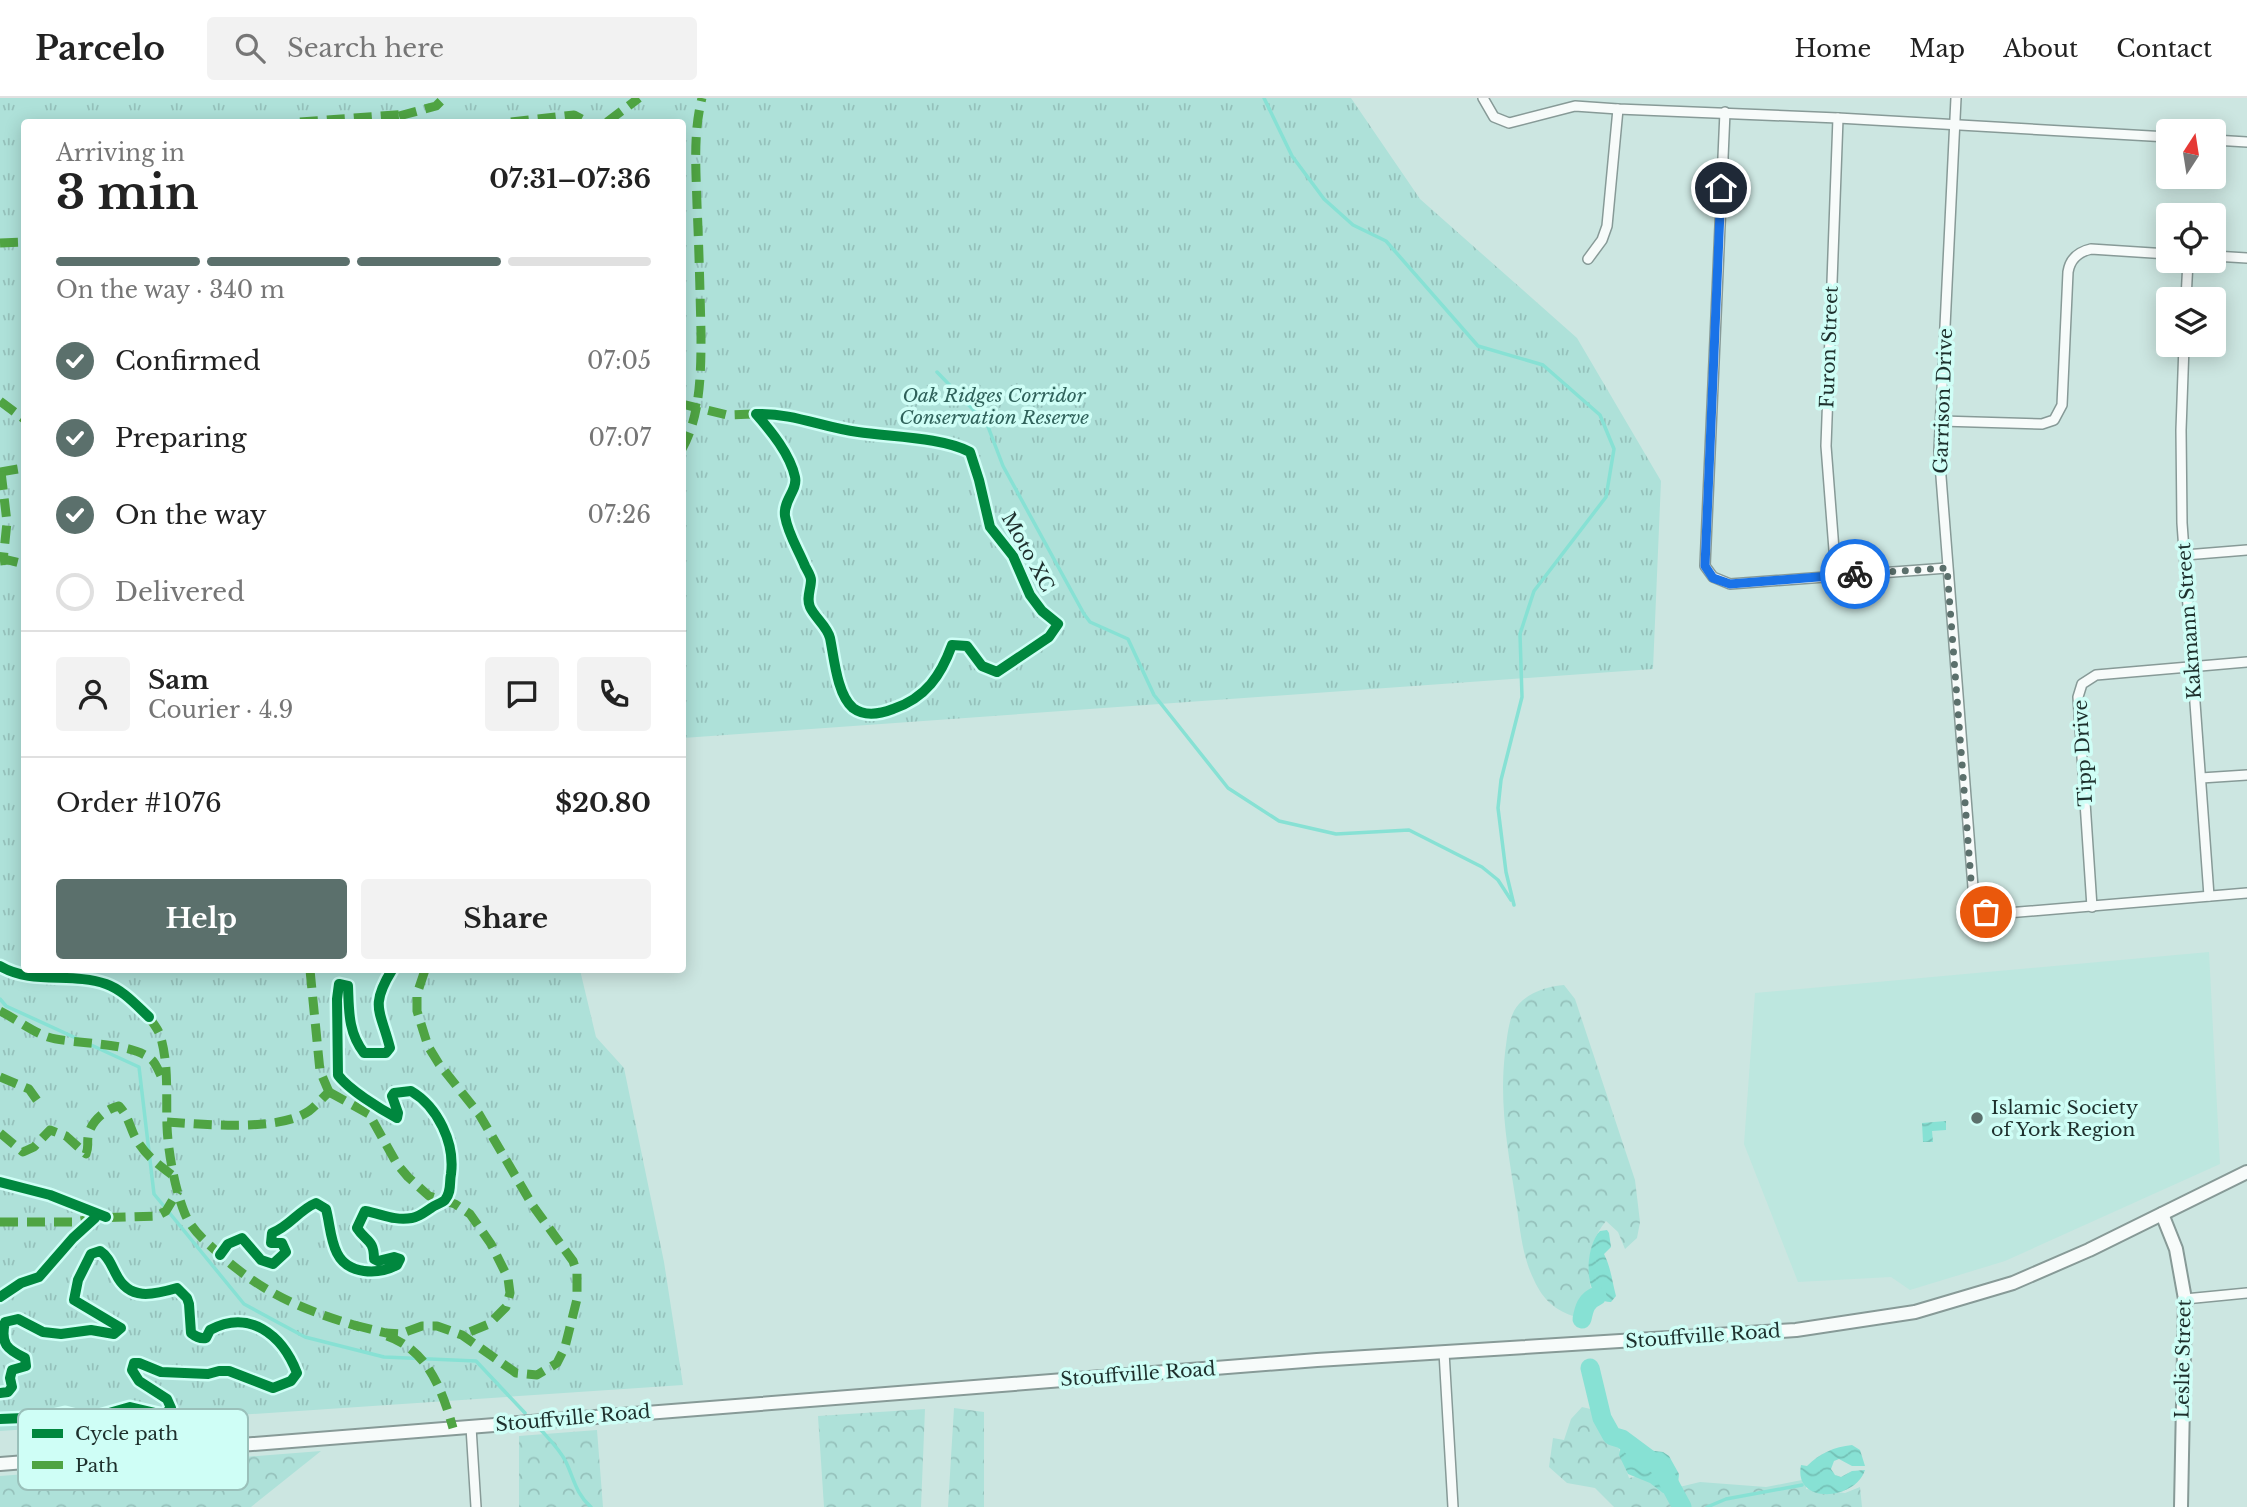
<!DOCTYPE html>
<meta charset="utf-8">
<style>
body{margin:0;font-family:"Libre Baskerville",serif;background:#f2f2f2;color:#222;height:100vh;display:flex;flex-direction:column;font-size:26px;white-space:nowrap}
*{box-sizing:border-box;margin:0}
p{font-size:23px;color:#767676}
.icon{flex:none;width:38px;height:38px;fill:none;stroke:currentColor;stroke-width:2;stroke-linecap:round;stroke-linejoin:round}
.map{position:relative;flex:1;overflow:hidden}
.side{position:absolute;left:21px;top:21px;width:665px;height:854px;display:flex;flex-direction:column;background:#fff;border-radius:7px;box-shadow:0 4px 18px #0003}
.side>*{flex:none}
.needle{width:46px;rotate:12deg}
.controls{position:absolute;left:2156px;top:21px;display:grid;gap:14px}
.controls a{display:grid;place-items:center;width:70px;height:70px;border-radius:7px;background:#fff;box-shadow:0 4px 18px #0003;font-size:35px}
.pin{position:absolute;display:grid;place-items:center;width:60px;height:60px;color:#fff;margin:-30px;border:4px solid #fff;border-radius:50%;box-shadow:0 2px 7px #0007}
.courier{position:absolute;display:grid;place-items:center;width:70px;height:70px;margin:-35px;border:5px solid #1a73e8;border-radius:50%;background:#fff;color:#222;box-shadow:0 2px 9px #0007}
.summary em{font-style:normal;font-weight:800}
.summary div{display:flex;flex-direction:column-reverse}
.summary{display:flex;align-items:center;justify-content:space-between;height:119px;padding:0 35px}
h1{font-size:46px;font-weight:800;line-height:52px}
.bar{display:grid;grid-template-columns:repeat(4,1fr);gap:10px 7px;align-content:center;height:84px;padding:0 35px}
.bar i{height:9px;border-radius:5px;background:#e0e0e0}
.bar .active{background:#5b706c}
.bar p{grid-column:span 4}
.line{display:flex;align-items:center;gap:18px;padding:0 35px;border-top:2px solid #e0e0e0}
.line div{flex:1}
.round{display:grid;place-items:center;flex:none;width:74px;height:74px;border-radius:7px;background:#f2f2f2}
ol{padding:0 35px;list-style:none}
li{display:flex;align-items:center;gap:21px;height:77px}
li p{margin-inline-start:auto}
li .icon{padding:7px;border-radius:50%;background:#5b706c;color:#fff;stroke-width:4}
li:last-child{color:#767676}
li i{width:38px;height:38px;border:4px solid #e0e0e0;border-radius:50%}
.action{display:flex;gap:14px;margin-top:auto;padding:14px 35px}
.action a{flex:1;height:80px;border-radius:7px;background:#5b706c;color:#fff;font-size:28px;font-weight:800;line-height:80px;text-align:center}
.action a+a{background:#f2f2f2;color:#222}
header{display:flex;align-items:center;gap:42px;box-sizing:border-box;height:98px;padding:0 35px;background:#fff;border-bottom:2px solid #e0e0e0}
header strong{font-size:33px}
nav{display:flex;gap:38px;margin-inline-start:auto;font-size:24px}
.search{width:490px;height:63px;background:#f2f2f2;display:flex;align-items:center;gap:18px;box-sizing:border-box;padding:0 24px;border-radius:7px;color:#767676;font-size:26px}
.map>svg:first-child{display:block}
.built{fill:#bde7df}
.forest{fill:url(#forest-crowns)}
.park{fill:url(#park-tufts)}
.water{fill:url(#water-waves)}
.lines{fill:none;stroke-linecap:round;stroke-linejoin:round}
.stream{stroke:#87e1d4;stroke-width:3.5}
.river{stroke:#87e1d4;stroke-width:19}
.street-casing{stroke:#879a97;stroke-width:12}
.secondary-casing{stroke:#879a97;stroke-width:16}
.street{stroke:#f7fbfa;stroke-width:9}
.secondary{stroke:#f7fbfa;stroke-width:12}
.quiet{stroke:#4fa443;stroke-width:9;stroke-dasharray:18 9;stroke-linecap:butt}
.cycleway-casing{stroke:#cffef6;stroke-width:15}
.cycleway{stroke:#00873e;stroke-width:10}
.done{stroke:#5b706c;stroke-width:7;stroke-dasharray:0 12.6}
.route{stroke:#1a73e8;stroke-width:9}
.poi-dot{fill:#5b706c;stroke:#cffef6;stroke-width:2.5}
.labels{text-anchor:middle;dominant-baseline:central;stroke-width:7;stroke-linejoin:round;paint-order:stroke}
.street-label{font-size:19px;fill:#1e302d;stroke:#cffef6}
.park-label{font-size:19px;font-style:italic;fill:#2f615a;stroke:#cffef6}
.poi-label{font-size:19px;fill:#1e302d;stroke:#cffef6;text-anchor:start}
.key{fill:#cffef6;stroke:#9ac0ba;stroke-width:2}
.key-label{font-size:19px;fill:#1e302d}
</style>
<header>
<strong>Parcelo</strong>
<div class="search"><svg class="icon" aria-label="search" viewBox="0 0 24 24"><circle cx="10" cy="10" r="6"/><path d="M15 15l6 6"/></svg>Search here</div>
<nav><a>Home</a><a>Map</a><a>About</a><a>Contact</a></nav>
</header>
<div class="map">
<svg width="2247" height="1409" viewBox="0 0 2247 1409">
<defs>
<pattern id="forest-crowns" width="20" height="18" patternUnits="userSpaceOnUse" patternTransform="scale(1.75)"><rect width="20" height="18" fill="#aee1d9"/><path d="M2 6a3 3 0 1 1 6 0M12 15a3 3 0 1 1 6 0" fill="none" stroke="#95c1bb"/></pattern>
<pattern id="park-tufts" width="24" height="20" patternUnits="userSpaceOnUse" patternTransform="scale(1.75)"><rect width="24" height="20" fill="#aee1d9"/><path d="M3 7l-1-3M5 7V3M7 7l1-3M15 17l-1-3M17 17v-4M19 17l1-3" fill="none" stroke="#95c1bb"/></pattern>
<pattern id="water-waves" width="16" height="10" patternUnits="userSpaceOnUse" patternTransform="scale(1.75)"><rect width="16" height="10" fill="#87e1d4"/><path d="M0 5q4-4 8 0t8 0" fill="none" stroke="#74c1b6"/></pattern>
</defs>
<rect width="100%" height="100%" fill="#cce6e1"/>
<path class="built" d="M2209,854l11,212 -215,97 -95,29 -19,-13 -93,5 -54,-138 11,-151z"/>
<g class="forest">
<path d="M1564,887l11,14 60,181 5,42 -3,16 -12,11 -7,-17 -12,-11c-20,24 -21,53 -11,82l-19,14c-20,-6 -33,-17 -42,-37 -12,-24 -14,-52 -18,-78 -8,-51 -17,-98 -11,-149 2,-14 3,-30 9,-42 9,-17 33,-25 50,-26z"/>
<path d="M1582,1309l17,4 17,29 13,38 18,-3 20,15 33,-8 66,5 41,-8 -1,10 39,4 15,-6 2,20h-248l-19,-19 -28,-5 -18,-16 4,-29 11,2 7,-21z"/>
<path d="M954,1310l30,4v95h-36z"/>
<path d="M925,1311l-4,98h-97l-6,-91z"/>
<path d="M597,1332l6,77h-84v-71z"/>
<path d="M321,1353l-70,56h-251v-31z"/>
</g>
<path class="park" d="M0,0h1351l69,101 157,139 84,143 -8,188 -970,69 -1,-616h-658v848h556l16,67 28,31 40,194 19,123 -683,46z"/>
<g class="water">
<path d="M1946,1023v9l-14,1 1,11h-10l-1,-19z"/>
<path d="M1607,1132l2,3 2,14 -7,7c7,14 8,27 12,42l-5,6c-30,1 -26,-57 -11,-71z"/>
<path d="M1633,1339l14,13 16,2 6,4 10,18 -1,10 -4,7 -4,3 -7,-1 -13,-10 -22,-9 -9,-19 4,-17z"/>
<path d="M1852,1347l8,5 5,16h-13l-13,-7 -5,2 -3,8 4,6 6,2 11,-6 13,-1c-10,31 -72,35 -64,-5l6,1c13,-13 27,-19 45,-21z"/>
</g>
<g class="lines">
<g class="stream">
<path d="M1264,0l28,58 32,43 29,26 33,16 92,105 65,19 57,50 14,34 -8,48 -72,94 -14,43 2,63 -21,83 -3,28 8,64 8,33"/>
<path d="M937,274l50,52 16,42 81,148 6,8 38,17 26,56 74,93 51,33 57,13 73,-4 73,37 16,13 13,20"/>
<path d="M0,901l6,7 133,61 15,127 90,110 61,33 79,20 92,4 49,52"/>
<path d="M541,1332c9,10 19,20 25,32 8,17 10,32 25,45"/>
<path d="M1707,1409l19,-8 76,-14"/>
</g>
<g class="river">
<path d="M1582,1221c2,-10 4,-19 15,-23"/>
<path d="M1590,1270l12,50 10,18 10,3 39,29 21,39"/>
</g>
<g class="street-casing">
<g id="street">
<path d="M1483,0l11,19 15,6 66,-17 43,3 220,9 330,19"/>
<path d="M1956,0l-17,353 35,449 10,12 11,2 252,-21"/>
<path d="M1725,14l-20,454 8,11 17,7 217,-16"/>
<path d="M2214,42l33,2"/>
<path d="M2214,158l33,2"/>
<path d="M1588,161l14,-19 5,-14 11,-117"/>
<path d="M2186,201l2,-38"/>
<path d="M2184,247l-3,85 1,93 27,373"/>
<path d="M1941,323l101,3 12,-4 8,-15 6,-133c2,-13 10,-20 23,-23l77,5"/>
<path d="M2185,457l62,-5"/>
<path d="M1836,478l-10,-130 12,-328"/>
<path d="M2201,680l46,-3"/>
<path d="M2092,809l-14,-210 4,-13 14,-9 151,-13"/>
<path d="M2185,1201l62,-6"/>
<path d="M1444,1254l9,155"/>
<path d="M471,1329l5,80"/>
</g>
</g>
<g class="secondary-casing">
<g id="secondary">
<path d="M2162,1116l14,35 9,50 -4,208"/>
<path d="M0,1366l1317,-104 479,-30 119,-18 98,-29 76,-33 158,-78"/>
</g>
</g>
<use href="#street" class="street"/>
<use href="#secondary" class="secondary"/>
<g class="quiet">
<path d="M399,18l37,-10 8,-8"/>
<path d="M300,24l107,-8"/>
<path d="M511,24l63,-7 13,7"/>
<path d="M607,24l32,-24"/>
<path d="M0,145l24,-1"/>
<path d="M0,303l24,18"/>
<path d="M682,306l45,11 29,-1"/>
<path d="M682,351c19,-34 19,-78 19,-116 -1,-43 -2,-85 -4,-128 -1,-36 -4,-72 5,-107"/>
<path d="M0,374l24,-4"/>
<path d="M1,374l6,50 -4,39"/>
<path d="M0,463l8,-1 16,4"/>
<path d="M310,872l10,101 9,21"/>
<path d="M0,913c16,8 33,21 48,26 26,8 86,4 105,24 4,5 7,13 10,19"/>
<path d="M149,919c3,5 9,12 11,18 9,28 6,62 7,91 1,26 8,64 18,88 7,16 19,26 31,37 47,43 85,58 144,76"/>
<path d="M0,979l29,12 10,14"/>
<path d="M329,994l40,22 28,50 11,13 21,19 26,8 15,10 21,30 17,34 2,15 -4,14 -17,17 -27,11"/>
<path d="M167,1024c36,2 112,10 142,-11 7,-5 13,-13 20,-19"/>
<path d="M0,1035l23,19 11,-5 16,-17 16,6 20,18c3,-7 1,-10 2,-17 2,-15 17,-28 31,-31 9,10 10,18 15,29 10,20 25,30 42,43"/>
<path d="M0,1124h75l20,-4 62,-2 9,-5 12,-20"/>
<path d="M354,1227l32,8 14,1 22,-8h15l25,9 54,38 21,2 20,-12 8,-16 12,-48v-26l-4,-12 -40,-55 -54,-92 -40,-50 -11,-18 -11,-35v-17l8,-24"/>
<path d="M387,1238c41,14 55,54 66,92"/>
</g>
<g class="cycleway-casing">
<g id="cycleway">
<path d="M756,316c38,-1 65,13 102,18 32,5 84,5 112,20l9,28 11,47 23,29 17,39 12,16 16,13 -9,13 -52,35 -15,-6 -15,-20 -15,-1c-11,30 -26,53 -59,64 -13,5 -28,8 -40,-1 -16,-13 -19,-51 -23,-70 -3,-12 -15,-20 -20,-31 -4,-9 1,-18 1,-27 0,-4 -4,-10 -6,-14 -7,-17 -17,-32 -20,-50 -2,-16 13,-26 10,-39 -5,-23 -24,-46 -39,-63z"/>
<path d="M0,868c32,19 72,6 106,18 17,6 30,21 43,33"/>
<path d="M0,1084l50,13 56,22"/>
<path d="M220,1157l8,-11 14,-6 19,22 12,4 13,-12 -4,-9h-11l1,-10c17,-6 27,-23 44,-30l10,6c4,15 4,30 11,44 11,22 41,22 60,12l3,-6 -6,-2 -16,4 -4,-2c0,-20 -8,-17 -17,-31l8,-17c17,3 29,10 47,7 7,-1 13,-6 19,-10 4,-3 11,-5 14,-8 7,-9 4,-17 6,-26 4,-31 -13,-67 -40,-83l-17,2 -2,3 6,17 -1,5c-17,-9 -49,-29 -59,-43l-1,-76 2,-15 9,2c1,25 0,46 16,67h22l4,-5c-9,-37 -21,-41 2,-78"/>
<path d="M0,1199l21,-14 18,-6 34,-39 22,-20"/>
<path d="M0,1295l8,-1 4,-5 -2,-9 2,-8 14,-4 -1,-8c-18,-9 -25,-14 -20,-36l13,-3 25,13 18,2 30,-4 23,4 7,-6 -47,-28 4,-20 13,-26 9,-3c9,6 11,14 16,23 13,27 37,21 61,14l10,10 2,6 2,29c5,4 9,6 15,5l4,-8c39,-21 72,4 87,43l-6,8 -18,7 -44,-17h-10l-11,3 -47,-2 -22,-9h-5l-2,7 7,11 28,18 4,9 -7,7 -34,-8 -42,12 -23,-6 -17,4 -48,2"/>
</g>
</g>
<use href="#cycleway" class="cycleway"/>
</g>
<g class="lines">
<path class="done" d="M1855,476l92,-6 25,325 3,11 11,8"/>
<path class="route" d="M1721,90l-16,378 8,12 17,6 125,-10"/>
</g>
<circle class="poi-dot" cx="1977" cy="1020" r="7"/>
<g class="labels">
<g class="street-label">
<text transform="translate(1829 249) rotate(-88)">Furon Street</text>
<text transform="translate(1943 303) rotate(-88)">Garrison Drive</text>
<text transform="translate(1028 454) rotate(61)">Moto XC</text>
<text transform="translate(2189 523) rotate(-94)">Kakmann Street</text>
<text transform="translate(2083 655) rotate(-93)">Tipp Drive</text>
<text transform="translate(1703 1238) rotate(-4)">Stouffville Road</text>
<text transform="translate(2183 1261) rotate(-89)">Leslie Street</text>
<text transform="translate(1138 1276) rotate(-4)">Stouffville Road</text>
<text transform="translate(573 1320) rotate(-5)">Stouffville Road</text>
</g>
<g class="park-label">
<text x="994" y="297">Oak Ridges Corridor<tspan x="994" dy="22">Conservation Reserve</tspan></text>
</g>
<g class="poi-label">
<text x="1991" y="1009">Islamic Society<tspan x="1991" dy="22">of York Region</tspan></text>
</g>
</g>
<rect x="18" y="1311" width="230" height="81" rx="10" class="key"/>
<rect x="32" y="1331" width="31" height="9" fill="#00873e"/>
<rect x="32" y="1363" width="31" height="8" fill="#4fa443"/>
<g class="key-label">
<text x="75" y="1342">Cycle path</text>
<text x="75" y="1374">Path</text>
</g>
</svg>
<div class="controls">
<a><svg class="needle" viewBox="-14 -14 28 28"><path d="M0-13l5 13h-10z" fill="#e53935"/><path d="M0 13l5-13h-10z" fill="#767676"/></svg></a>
<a><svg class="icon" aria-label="locate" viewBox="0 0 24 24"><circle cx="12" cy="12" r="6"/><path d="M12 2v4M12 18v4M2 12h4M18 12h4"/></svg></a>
<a><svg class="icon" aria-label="layers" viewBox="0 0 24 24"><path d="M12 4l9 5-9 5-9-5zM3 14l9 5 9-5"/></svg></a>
</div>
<div class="pin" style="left:1986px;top:814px;background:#ea580c"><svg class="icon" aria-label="bag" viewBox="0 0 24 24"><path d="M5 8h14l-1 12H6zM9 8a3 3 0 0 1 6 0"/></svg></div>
<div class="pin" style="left:1721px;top:90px;background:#1f2937"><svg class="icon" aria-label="home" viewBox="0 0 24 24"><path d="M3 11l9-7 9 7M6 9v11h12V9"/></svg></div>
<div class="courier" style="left:1855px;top:476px"><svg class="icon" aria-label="bike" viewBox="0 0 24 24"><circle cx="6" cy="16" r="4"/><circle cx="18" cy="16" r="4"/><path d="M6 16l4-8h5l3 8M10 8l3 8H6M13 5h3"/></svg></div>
<section class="side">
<div class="summary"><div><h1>3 min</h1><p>Arriving in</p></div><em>07:31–07:36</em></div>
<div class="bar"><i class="active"></i><i class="active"></i><i class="active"></i><i></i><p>On the way · 340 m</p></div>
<ol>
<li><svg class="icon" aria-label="check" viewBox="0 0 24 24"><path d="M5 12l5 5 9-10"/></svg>Confirmed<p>07:05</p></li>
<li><svg class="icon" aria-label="check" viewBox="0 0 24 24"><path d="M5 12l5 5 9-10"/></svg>Preparing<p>07:07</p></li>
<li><svg class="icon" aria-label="check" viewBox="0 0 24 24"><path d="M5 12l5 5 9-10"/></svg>On the way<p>07:26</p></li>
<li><i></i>Delivered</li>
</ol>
<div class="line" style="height:126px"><a class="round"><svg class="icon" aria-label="person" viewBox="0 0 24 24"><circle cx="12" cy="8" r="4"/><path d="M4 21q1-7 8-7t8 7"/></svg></a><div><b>Sam</b><p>Courier · 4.9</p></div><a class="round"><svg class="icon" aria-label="chat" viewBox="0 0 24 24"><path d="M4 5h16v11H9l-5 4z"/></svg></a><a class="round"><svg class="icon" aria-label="phone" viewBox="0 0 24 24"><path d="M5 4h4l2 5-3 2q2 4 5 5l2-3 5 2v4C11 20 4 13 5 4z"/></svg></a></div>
<div class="line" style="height:91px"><div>Order #1076</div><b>$20.80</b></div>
<div class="action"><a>Help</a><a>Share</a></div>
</section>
</div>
